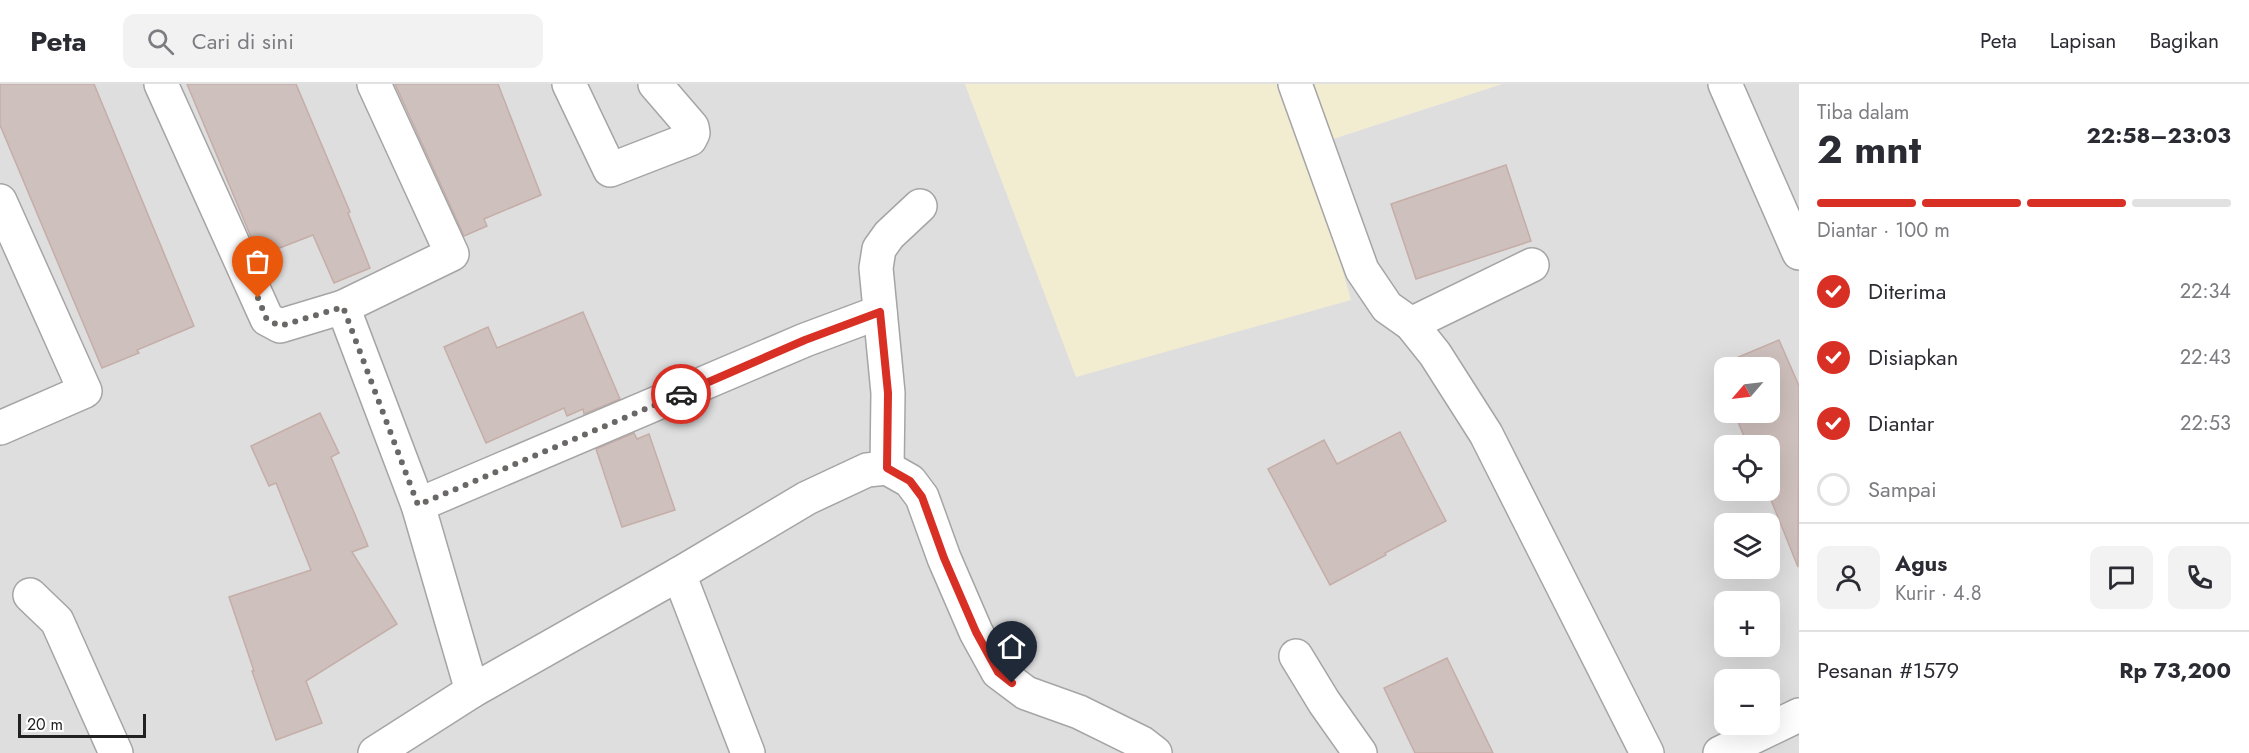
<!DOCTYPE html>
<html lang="id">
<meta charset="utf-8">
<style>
body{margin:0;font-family:Jost,sans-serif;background:#f2f2f3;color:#2b2b33;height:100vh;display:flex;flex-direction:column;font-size:22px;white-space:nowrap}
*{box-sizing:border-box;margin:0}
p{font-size:20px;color:#7c7c81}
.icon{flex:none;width:33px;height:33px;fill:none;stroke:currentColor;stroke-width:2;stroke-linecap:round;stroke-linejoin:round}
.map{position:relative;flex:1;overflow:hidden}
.side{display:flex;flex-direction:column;background:#fff;width:450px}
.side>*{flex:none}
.needle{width:39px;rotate:242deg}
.tools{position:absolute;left:1714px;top:273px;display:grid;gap:12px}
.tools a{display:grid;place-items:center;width:66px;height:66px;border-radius:12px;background:#fff;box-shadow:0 6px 24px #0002;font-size:30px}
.scale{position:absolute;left:18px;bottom:15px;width:128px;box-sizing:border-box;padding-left:6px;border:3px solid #212121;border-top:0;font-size:16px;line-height:21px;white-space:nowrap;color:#212121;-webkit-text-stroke:4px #fff;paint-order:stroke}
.pin{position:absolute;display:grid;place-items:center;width:51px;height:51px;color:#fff;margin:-62px -26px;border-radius:50% 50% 50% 0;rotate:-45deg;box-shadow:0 0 6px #0007}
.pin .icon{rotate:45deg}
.courier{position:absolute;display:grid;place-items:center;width:60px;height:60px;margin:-30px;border:4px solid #d93025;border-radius:50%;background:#fff;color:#222;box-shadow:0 2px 8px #0007}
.summary em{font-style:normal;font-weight:700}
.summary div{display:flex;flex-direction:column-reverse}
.summary{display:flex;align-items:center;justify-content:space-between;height:102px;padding:0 18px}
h1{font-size:39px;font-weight:700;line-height:45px}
.bar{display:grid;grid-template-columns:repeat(4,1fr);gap:9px 6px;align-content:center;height:72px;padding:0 18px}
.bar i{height:8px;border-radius:4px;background:#e1e1e2}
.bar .on{background:#d93025}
.bar p{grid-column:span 4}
.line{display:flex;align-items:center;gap:15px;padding:0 18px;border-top:2px solid #e1e1e2}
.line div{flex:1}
.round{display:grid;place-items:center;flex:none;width:63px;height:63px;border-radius:12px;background:#f2f2f3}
ol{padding:0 18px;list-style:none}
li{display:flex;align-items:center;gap:18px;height:66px}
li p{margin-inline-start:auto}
li .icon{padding:6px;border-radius:50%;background:#d93025;color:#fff;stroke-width:4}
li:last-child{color:#7c7c81}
li i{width:33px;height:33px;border:3px solid #e1e1e2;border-radius:50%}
header{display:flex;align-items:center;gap:36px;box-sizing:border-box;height:84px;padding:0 30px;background:#fff;border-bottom:2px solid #e1e1e2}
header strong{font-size:28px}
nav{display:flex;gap:33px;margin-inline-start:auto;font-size:21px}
.search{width:420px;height:54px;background:#f2f2f3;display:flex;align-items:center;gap:15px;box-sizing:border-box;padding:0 21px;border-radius:12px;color:#7c7c81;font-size:22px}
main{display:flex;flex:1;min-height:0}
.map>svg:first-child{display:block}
.residential{fill:#dfdede;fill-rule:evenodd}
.farmland{fill:#f2ecd1}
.building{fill:#cec0bc;stroke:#c5ada8;stroke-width:1.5}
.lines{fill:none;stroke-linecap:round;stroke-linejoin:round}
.minor-casing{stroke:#a5a5a5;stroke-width:36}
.minor{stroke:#fff;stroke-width:33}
.done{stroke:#6a6866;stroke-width:6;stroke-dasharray:0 10.8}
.route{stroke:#d93025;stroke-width:8}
</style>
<header>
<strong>Peta</strong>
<div class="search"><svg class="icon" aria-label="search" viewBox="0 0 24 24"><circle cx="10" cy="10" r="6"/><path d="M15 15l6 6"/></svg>Cari di sini</div>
<nav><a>Peta</a><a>Lapisan</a><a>Bagikan</a></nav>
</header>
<main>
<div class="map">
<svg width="1799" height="669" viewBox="0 0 1799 669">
<rect width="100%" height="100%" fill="#f2ebe7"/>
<path class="residential" d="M0,0h965l112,293 231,-230 194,-63h297v669h-1799zM1725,284h45v44h-45zM1725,362h45v44h-45zM1725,440h45v44h-45zM1725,518h45v44h-45zM1725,596h45v44h-45z"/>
<path class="farmland" d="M965,0h537l-194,63 43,153 -275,77z"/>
<g class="building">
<path d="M0,0h94l100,242 -57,24 2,3 -37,15 -102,-243z"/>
<path d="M187,0h109l54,128 -2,1 22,55 -36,15 -21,-48 -54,21z"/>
<path d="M395,0h103l43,111 -57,24 3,7 -23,10z"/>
<path d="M1506,81l25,76 -115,38 -25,-75z"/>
<path d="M583,228l37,87 -36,15 -1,-5 -16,7 -3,-8 -78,35 -42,-96 44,-20 9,21z"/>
<path d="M1779,256l20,46 -1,181 -31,-77h3v-44h-22l-14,-34h36v-44h-45v22l-10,-23z"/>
<path d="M320,329l19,40 -8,4 37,89 -16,6 45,72 -91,57 16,42 -46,17 -24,-69h2l-25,-74 82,-27 -35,-87 -7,3 -18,-40z"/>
<path d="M1400,348l46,89 -61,32 1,2 -56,30 -62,-116 56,-29 13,24z"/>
<path d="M634,349l3,6 12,-5 26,76 -53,17 -26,-78z"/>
<path d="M1447,574l46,95h-78l-31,-65z"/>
</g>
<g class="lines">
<g class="minor-casing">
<g id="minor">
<path d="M161,0l106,235 13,7 63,-19 109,-53 -78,-170"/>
<path d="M569,0l41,86 80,-31 3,-6 -1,-6 -37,-43"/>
<path d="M1295,0l67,186 25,37 24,17 24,30 51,80 161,319"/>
<path d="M1725,0l74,169"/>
<path d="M0,117l85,190 -85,37"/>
<path d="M343,223l75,198 54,186"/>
<path d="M1411,240l121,-59"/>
<path d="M887,384l1,-75 -12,-125 3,-19 10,-14 31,-29"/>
<path d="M418,421l387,-165 75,-28"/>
<path d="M679,490l69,179"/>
<path d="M30,511l27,26 59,132"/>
<path d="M1296,572l28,46 36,51"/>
<path d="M375,669l97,-62 207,-117 128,-76 60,-28 20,-2 23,13 12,16 22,61 32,74 22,40 28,21 53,19 63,31 13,10"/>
<path d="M1720,669l79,-38"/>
</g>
</g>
<use href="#minor" class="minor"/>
</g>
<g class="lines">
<path class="done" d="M258,214l9,22 13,6 63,-19 75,198 263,-111"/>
<path class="route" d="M681,310l124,-54 75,-28 8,81 -1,75 23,13 12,16 22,61 32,74 22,40 14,11"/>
</g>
</svg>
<div class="tools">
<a><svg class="needle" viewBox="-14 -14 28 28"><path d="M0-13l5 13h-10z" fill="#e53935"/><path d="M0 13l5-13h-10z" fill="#7c7c81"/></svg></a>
<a><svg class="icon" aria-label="locate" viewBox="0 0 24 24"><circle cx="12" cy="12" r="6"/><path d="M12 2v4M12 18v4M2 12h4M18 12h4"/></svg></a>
<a><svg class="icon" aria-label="layers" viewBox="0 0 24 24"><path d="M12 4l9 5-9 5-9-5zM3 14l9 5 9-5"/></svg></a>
<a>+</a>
<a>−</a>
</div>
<div class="scale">20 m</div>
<div class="pin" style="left:258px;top:214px;background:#ea580c"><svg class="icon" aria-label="bag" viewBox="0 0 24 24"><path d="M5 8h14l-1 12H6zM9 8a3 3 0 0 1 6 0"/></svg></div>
<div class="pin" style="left:1012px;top:599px;background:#1f2937"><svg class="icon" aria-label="home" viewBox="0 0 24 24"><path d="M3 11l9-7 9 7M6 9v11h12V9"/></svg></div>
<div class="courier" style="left:681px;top:310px"><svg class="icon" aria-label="car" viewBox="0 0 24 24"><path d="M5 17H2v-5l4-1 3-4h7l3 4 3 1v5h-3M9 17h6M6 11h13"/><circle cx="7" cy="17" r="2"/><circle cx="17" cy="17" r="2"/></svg></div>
</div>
<section class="side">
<div class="summary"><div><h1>2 mnt</h1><p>Tiba dalam</p></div><em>22:58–23:03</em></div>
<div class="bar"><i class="on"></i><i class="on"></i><i class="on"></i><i></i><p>Diantar · 100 m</p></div>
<ol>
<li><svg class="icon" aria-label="check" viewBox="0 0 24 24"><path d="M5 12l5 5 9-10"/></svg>Diterima<p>22:34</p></li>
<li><svg class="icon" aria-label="check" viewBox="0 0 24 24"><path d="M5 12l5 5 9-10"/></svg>Disiapkan<p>22:43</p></li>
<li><svg class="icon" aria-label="check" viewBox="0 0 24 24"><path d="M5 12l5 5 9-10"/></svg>Diantar<p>22:53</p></li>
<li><i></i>Sampai</li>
</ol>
<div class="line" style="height:108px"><a class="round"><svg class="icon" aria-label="person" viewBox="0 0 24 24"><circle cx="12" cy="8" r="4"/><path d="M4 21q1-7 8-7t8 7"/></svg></a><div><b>Agus</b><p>Kurir · 4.8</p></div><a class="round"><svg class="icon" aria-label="chat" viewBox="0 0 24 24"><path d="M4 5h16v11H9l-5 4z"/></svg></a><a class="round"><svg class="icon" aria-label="phone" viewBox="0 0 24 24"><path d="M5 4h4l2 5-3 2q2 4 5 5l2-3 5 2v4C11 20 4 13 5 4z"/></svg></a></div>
<div class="line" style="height:78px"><div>Pesanan #1579</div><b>Rp 73,200</b></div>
</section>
</main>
